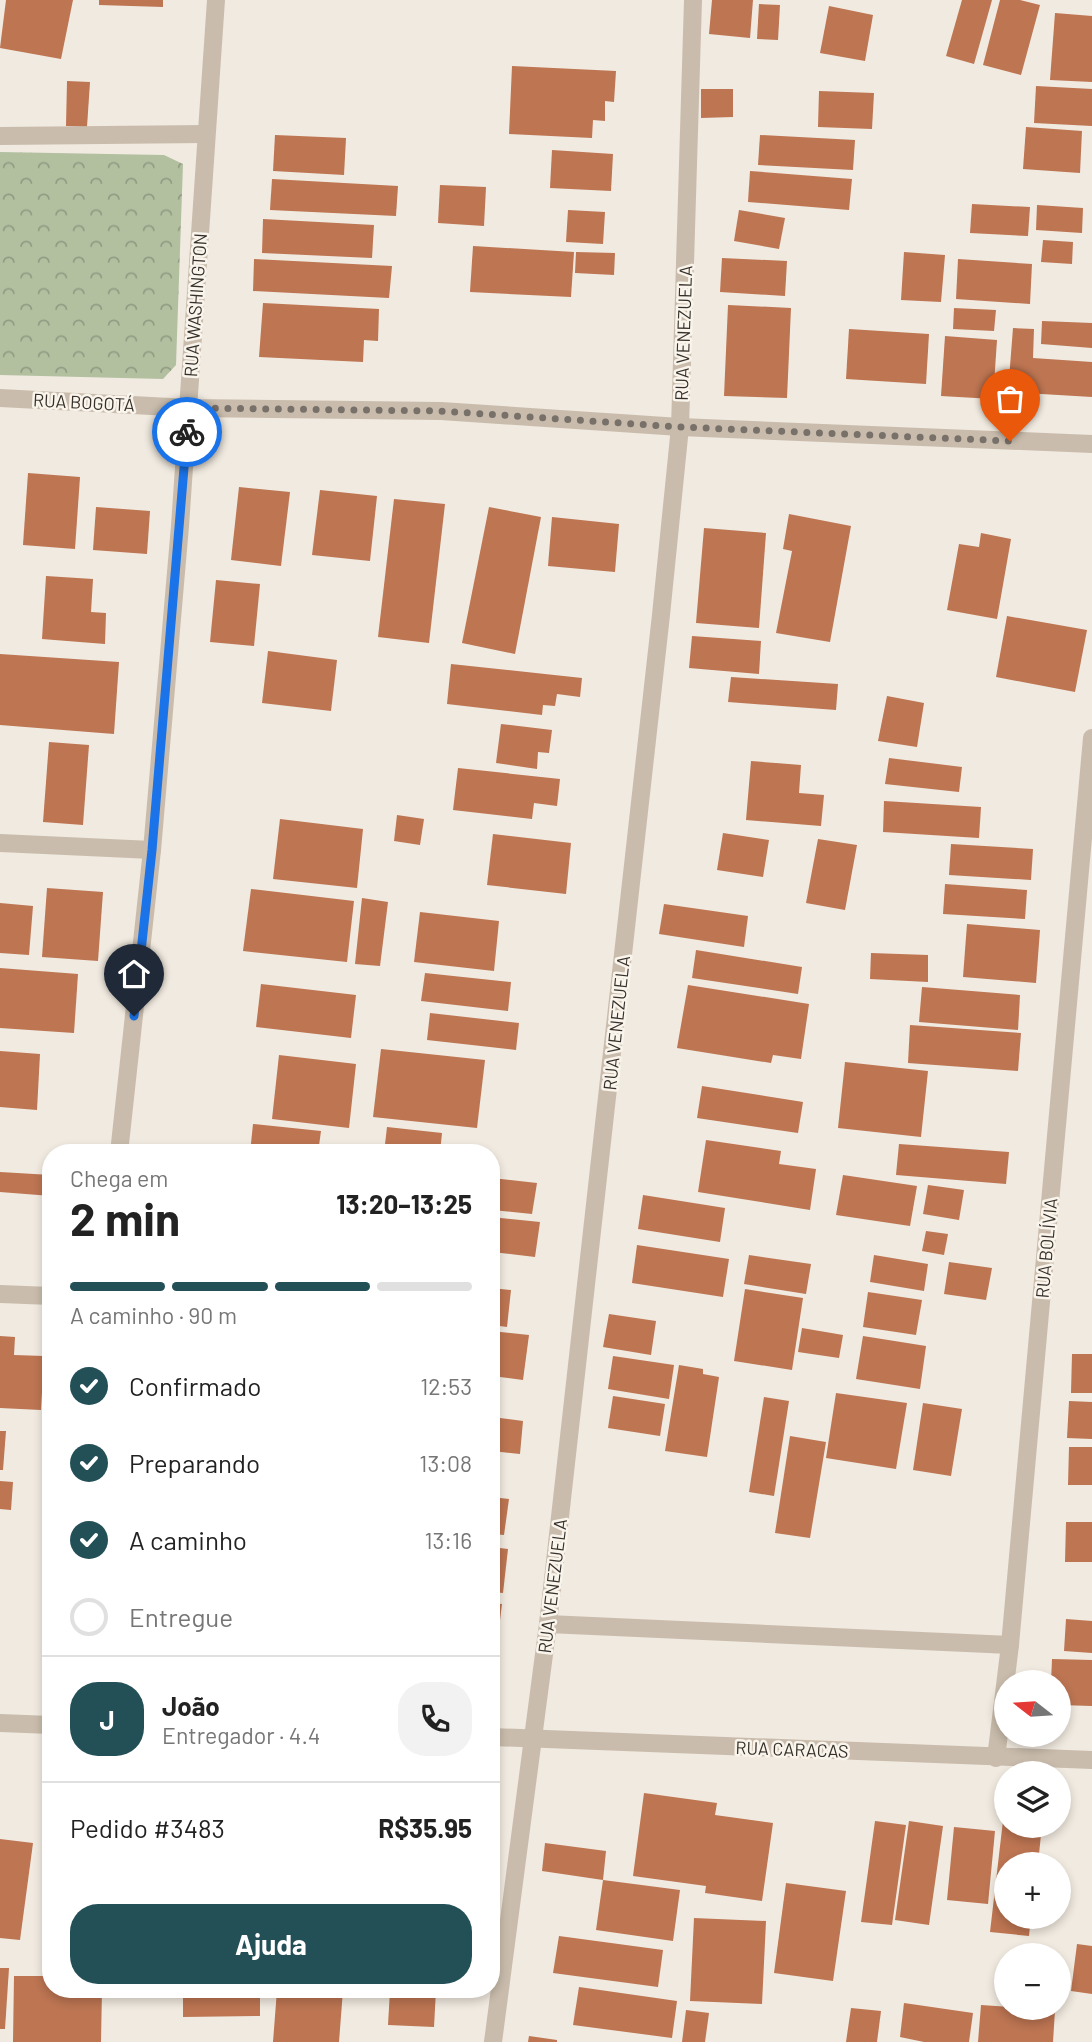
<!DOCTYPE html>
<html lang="pt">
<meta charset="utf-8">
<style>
body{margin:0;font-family:Barlow,sans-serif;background:#f2f2f2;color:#222;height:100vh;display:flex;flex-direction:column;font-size:26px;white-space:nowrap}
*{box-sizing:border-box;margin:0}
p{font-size:23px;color:#767676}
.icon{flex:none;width:38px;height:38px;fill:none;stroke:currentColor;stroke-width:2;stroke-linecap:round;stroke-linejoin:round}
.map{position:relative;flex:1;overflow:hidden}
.side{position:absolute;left:42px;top:1144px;width:458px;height:854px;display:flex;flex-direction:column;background:#fff;border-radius:28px;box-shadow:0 4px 10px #0003}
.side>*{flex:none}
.needle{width:46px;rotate:287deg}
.buttons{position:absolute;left:994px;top:1670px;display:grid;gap:14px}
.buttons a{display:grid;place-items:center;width:77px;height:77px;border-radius:50%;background:#fff;box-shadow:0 4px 10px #0003;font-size:35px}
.pin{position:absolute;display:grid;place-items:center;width:60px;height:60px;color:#fff;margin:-72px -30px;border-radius:50% 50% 50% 0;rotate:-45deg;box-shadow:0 0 7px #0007}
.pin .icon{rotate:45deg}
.courier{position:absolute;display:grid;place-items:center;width:70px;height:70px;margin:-35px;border:5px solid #1a73e8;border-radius:50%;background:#fff;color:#222;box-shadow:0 2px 9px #0007}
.overview em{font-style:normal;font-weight:700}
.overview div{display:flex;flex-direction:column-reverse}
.overview{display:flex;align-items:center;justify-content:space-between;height:119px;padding:0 28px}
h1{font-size:46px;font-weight:700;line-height:52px}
.bar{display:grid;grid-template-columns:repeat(4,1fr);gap:10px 7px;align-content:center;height:84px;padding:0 28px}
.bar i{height:9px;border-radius:5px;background:#e0e0e0}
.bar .on{background:#234f56}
.bar p{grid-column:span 4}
.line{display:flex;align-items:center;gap:18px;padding:0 28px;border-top:2px solid #e0e0e0}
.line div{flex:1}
.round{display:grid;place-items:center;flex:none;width:74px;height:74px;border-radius:28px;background:#f2f2f2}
ol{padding:0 28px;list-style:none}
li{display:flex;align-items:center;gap:21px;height:77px}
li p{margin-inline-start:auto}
li .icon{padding:7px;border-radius:50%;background:#234f56;color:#fff;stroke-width:4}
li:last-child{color:#767676}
li i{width:38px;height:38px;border:4px solid #e0e0e0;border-radius:50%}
.cta{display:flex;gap:14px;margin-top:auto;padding:14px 28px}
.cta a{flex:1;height:80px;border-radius:28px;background:#234f56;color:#fff;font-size:28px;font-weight:700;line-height:80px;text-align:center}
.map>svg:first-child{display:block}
.park{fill:url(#park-crowns)}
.building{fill:#bd7552}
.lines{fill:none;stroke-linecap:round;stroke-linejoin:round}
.minor{stroke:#c9bcac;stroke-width:18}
.done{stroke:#78716a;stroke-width:7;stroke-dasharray:0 12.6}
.route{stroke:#1a73e8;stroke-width:9}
.labels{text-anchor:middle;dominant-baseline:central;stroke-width:5;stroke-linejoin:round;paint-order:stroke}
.street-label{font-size:18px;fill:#37302a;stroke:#f9f4ec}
</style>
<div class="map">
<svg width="1092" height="2042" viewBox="0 0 1092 2042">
<defs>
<pattern id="park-crowns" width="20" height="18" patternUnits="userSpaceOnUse" patternTransform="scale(1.75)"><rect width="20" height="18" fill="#b2c0a0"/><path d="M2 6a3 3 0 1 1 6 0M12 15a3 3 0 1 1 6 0" fill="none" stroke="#929c83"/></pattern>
</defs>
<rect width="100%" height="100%" fill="#f1eae0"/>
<path class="park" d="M0,152l164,3 19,9 -7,201 -13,14 -163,-4z"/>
<g class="building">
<path d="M6,0h67l-12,59 -61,-11z"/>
<path d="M99,0h64v7l-64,-2z"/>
<path d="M712,0h41l-3,38 -41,-4z"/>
<path d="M962,0h30l-18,64 -28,-8z"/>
<path d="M1000,0h20l20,5 -19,70 -38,-10z"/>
<path d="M759,4l21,1 -2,35 -21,-1z"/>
<path d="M829,6l44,9 -8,46 -45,-8z"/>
<path d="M1055,13l37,3v66l-42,-2z"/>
<path d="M512,66l104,5 -2,31 -9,-1v20l-12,-1 -1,18 -83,-4z"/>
<path d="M67,81l23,1 -3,45 -21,-1z"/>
<path d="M1036,86l56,3v37l-58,-3z"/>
<path d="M701,89h32v28l-32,1z"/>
<path d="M819,91l55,2 -2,36 -54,-2z"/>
<path d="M1026,127l56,4 -2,42 -57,-4z"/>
<path d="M275,135l71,3 -2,37 -71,-4z"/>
<path d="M760,135l95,5 -2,30 -95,-5z"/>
<path d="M552,150l61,4 -2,37 -61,-3z"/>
<path d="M750,171l102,8 -3,31 -101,-8z"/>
<path d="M272,179l126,7 -2,30 -126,-6z"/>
<path d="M440,185l46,2 -2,39 -46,-3z"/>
<path d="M972,204l58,3 -2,29 -58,-3z"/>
<path d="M1037,205l46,3 -1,25 -46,-3z"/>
<path d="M568,210l37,2 -2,32 -37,-2z"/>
<path d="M739,210l46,8 -6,31 -45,-8z"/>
<path d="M263,219l111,6 -2,33 -110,-5z"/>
<path d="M1043,240l30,2 -1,22 -31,-2z"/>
<path d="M473,246l101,6 -3,45 -101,-5z"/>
<path d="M576,252l39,1 -1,22 -39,-2z"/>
<path d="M904,252l41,3 -4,47 -40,-2z"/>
<path d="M722,258l65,3 -2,35 -65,-4z"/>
<path d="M254,259l138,7 -3,32 -136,-7z"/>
<path d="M958,259l74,5 -2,40 -74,-5z"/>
<path d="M263,303l116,6 -1,32 -14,-1 -1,22 -104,-5z"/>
<path d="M728,305l63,3 -4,90 -63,-2z"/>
<path d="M954,308l42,2 -2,21 -41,-2z"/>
<path d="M1042,321l50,2v25l-51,-4z"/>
<path d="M1013,328l21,1 -1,29 59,4v35l-84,-5z"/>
<path d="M849,329l80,5 -3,50 -80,-5z"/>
<path d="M945,336l52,4 -4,59 -52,-3z"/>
<path d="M28,473l52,4 -5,72 -52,-4z"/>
<path d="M239,487l51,5 -9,74 -50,-6z"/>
<path d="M320,490l57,6 -7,65 -58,-6z"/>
<path d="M394,499l51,5 -16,139 -51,-6z"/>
<path d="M96,507l54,4 -3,43 -54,-4z"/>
<path d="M489,507l52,10 -26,137 -53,-11z"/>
<path d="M789,514l62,12 -21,116 -54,-9 16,-82 -9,-2z"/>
<path d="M552,517l67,7 -4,48 -67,-6z"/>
<path d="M704,528l62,5 -7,95 -63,-5z"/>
<path d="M981,533l30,6 -14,80 -50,-9 12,-66 20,3z"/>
<path d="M46,576l47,3 -2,33 15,1 -1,31 -63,-5z"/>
<path d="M216,580l44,4 -6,62 -44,-4z"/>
<path d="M1007,616l80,14 -12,62 -79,-15z"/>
<path d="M692,636l69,5 -2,33 -70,-6z"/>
<path d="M268,651l69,9 -6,51 -69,-8z"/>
<path d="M0,654l119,8 -5,72 -114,-9z"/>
<path d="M451,664l131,14 -2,19 -23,-3 -2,12 -12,-1 -1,10 -95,-11z"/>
<path d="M731,677l107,7 -2,26 -108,-8z"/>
<path d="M887,696l37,7 -7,44 -39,-6z"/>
<path d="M501,724l51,6 -3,23 -11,-1 -1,17 -41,-6z"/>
<path d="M49,742l40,3 -6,80 -40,-3z"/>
<path d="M889,758l73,9 -3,25 -74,-8z"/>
<path d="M751,761l50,4 -2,28 25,2 -3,31 -75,-6z"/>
<path d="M458,768l102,11 -3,27 -23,-3 -2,16 -79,-9z"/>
<path d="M884,801l97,6 -2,31 -96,-6z"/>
<path d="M397,815l27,4 -4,26 -26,-4z"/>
<path d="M280,819l83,10 -6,59 -84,-9z"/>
<path d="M723,833l46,7 -6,37 -46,-7z"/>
<path d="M493,834l78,9 -5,51 -79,-9z"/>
<path d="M818,839l39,6 -12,65 -39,-7z"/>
<path d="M951,844l82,5 -2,31 -82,-5z"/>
<path d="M945,884l82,6 -2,29 -82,-5z"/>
<path d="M47,888l56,4 -5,69 -56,-4z"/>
<path d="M251,889l103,12 -7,61 -104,-11z"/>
<path d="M362,898l26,4 -8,64 -25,-2z"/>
<path d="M0,903l33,3 -4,49 -29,-2z"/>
<path d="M664,904l84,12 -4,31 -85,-13z"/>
<path d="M420,912l79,9 -5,50 -80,-9z"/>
<path d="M967,924l73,6 -4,53 -73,-6z"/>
<path d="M696,950l106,17 -4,27 -106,-16z"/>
<path d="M871,953l57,2v27l-58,-3z"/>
<path d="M0,968l78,6 -4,59 -74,-5z"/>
<path d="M425,973l86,9 -3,29 -87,-10z"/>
<path d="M261,984l95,11 -5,43 -95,-11z"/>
<path d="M688,985l121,19 -8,55 -28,-4 -2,8 -94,-15z"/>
<path d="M922,987l98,8 -2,35 -99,-8z"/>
<path d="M430,1013l89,10 -3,27 -89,-10z"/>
<path d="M910,1025l111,8 -3,38 -110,-8z"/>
<path d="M381,1049l104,11 -8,68 -104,-11z"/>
<path d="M0,1051l40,3 -3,56 -37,-3z"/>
<path d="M279,1055l77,9 -7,64 -77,-9z"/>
<path d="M845,1062l83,9 -7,66 -83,-9z"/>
<path d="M702,1086l101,16 -5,31 -101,-15z"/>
<path d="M253,1124l68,7 -3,22h-68z"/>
<path d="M387,1127l55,6 -2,20h-56z"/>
<path d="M706,1140l75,11 -2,13 37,5 -6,41 -112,-18z"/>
<path d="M899,1144l110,8 -3,32 -110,-9z"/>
<path d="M0,1172l51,3v21l-51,-4z"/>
<path d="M843,1175l74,11 -7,40 -74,-11z"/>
<path d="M492,1178l45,5 -5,31 -40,-4z"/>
<path d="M928,1185l36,5 -5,30 -36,-6z"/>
<path d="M643,1195l82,13 -5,34 -82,-13z"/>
<path d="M492,1217l48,5 -5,35 -43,-5z"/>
<path d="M926,1231l22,3 -4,21 -22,-4z"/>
<path d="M637,1245l92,14 -6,38 -91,-14z"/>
<path d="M749,1255l62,9 -5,30 -62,-10z"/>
<path d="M874,1255l54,9 -4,27 -54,-9z"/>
<path d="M949,1262l43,6 -6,32 -42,-6z"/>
<path d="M492,1288l19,2 -4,37 -15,-2z"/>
<path d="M745,1289l58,9 -11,72 -58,-9z"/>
<path d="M868,1292l54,8 -6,35 -53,-8z"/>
<path d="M609,1314l47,7 -5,34 -48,-8z"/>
<path d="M802,1328l41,7 -4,23 -41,-6z"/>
<path d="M492,1331l37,4 -6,45 -31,-4z"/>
<path d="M0,1336l15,1 -1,18 30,1 -3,54 -41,-2z"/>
<path d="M863,1336l63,10 -6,43 -64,-10z"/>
<path d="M1072,1354h20v39h-21z"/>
<path d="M613,1356l61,9 -5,34 -61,-10z"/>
<path d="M679,1365l24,4v5l16,3 -12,80 -42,-6z"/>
<path d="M836,1393l71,10 -11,66 -70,-11z"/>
<path d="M613,1396l52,8 -5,32 -52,-8z"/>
<path d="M764,1397l25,4 -15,95 -25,-4z"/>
<path d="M1069,1401l23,1v37l-25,-1z"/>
<path d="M923,1403l39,6 -11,67 -38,-6z"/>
<path d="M492,1417l31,4 -3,33 -28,-3z"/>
<path d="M0,1431h6l-3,39h-3z"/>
<path d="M790,1436l36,6 -16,96 -35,-5z"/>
<path d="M1069,1447h23v38h-24z"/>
<path d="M0,1481l13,1 -2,28 -11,-1z"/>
<path d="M492,1497l17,2 -5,36 -12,-1z"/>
<path d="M1066,1522h26v40h-27z"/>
<path d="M492,1547l16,2 -5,44 -11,-1z"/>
<path d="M492,1603l10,1 -9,74h-1z"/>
<path d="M1066,1619l26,2v32l-28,-2z"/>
<path d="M1052,1659l40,1v46l-33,-1v-23h-8z"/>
<path d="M644,1793l73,10 -2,12 58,8 -11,78 -57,-8 1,-7 -73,-10z"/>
<path d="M1004,1812l2,1v12h36l-4,39h-32v52h25l-2,20 -39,-4z"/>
<path d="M875,1821l31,4 -14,100 -31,-3z"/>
<path d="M909,1821l34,5 -14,99 -34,-5z"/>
<path d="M954,1827l41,4 -7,73 -41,-4z"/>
<path d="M0,1839l33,4 -13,97 -20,-2z"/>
<path d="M545,1843l61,8 -3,29 -61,-9z"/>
<path d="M603,1880l77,10 -7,51 -77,-11z"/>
<path d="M786,1883l60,8 -13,90 -59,-8z"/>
<path d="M694,1918l72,3 -4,83 -72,-3z"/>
<path d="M559,1936l104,14 -5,37 -105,-14z"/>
<path d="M1077,1944l15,2v48l-21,-3z"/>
<path d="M0,1968h9l-4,61h-5z"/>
<path d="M14,1976h37v14h51l-1,52h-88z"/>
<path d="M579,1987l98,14 -5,37 -99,-13z"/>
<path d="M183,1990h77v26l-77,1z"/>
<path d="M277,1990h66l-4,52h-66z"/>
<path d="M390,1990h46l-2,37 -46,-2z"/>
<path d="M904,2003l69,10 -4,29h-45l-24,-5z"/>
<path d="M981,2005l74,5 -2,32h-75z"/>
<path d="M851,2008l30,3 -4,31h-31z"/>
<path d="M686,2010l23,3 -4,29h-23z"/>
<path d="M529,2036l28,4v2h-29z"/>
</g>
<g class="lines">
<g class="minor">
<path d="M0,136l206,-2"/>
<path d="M0,398l189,10 252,3 239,16 412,17"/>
<path d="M0,843l152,7"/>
<path d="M119,1153l33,-303 28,-324 36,-526"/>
<path d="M0,1294l51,2"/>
<path d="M548,1624l462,21"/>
<path d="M0,1723l51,2"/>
<path d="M492,1737l600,23"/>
<path d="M996,1758l14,-113 82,-907"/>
<path d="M493,2042l55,-418 113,-1009 19,-188 13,-427"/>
</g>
</g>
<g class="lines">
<path class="done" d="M187,432l2,-24 251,3 240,16 330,14"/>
<path class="route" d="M134,1016l18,-166 35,-418"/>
</g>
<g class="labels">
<g class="street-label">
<text transform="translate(195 305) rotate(-86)">RUA WASHINGTON</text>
<text transform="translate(683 333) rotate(-88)">RUA VENEZUELA</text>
<text transform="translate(84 402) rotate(3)">RUA BOGOTÁ</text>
<text transform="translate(616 1023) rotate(-84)">RUA VENEZUELA</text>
<text transform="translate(1046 1248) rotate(-85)">RUA BOLÍVIA</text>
<text transform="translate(552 1586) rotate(-83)">RUA VENEZUELA</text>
<text transform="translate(792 1749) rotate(2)">RUA CARACAS</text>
</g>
</g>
</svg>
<div class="buttons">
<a><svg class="needle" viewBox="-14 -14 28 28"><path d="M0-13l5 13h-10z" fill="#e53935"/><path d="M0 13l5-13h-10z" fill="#767676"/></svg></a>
<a><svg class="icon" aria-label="layers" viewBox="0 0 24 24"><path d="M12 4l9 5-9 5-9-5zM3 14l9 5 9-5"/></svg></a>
<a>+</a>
<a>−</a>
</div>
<div class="pin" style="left:1010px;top:441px;background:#ea580c"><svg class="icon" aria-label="bag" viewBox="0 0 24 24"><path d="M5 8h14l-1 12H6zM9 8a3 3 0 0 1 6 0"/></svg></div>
<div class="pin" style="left:134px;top:1016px;background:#1f2937"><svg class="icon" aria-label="home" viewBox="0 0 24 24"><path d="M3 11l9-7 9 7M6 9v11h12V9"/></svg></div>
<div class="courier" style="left:187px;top:432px"><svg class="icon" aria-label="bike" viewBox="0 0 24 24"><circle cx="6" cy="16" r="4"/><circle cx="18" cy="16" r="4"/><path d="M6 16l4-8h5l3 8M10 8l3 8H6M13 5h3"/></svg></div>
<section class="side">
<div class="overview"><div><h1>2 min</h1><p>Chega em</p></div><em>13:20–13:25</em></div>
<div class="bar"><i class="on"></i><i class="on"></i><i class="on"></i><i></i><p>A caminho · 90 m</p></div>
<ol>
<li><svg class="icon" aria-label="check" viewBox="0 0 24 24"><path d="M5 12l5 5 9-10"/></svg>Confirmado<p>12:53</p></li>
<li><svg class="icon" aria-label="check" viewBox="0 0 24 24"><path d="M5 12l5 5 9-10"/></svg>Preparando<p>13:08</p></li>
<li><svg class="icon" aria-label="check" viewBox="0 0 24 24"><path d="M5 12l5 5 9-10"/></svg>A caminho<p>13:16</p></li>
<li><i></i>Entregue</li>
</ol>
<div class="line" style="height:126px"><b class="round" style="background:#234f56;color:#fff">J</b><div><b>João</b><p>Entregador · 4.4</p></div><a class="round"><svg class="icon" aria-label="phone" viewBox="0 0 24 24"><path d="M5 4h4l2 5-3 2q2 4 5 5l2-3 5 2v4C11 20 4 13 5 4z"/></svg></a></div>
<div class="line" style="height:91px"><div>Pedido #3483</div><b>R$35.95</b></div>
<div class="cta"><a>Ajuda</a></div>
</section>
</div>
